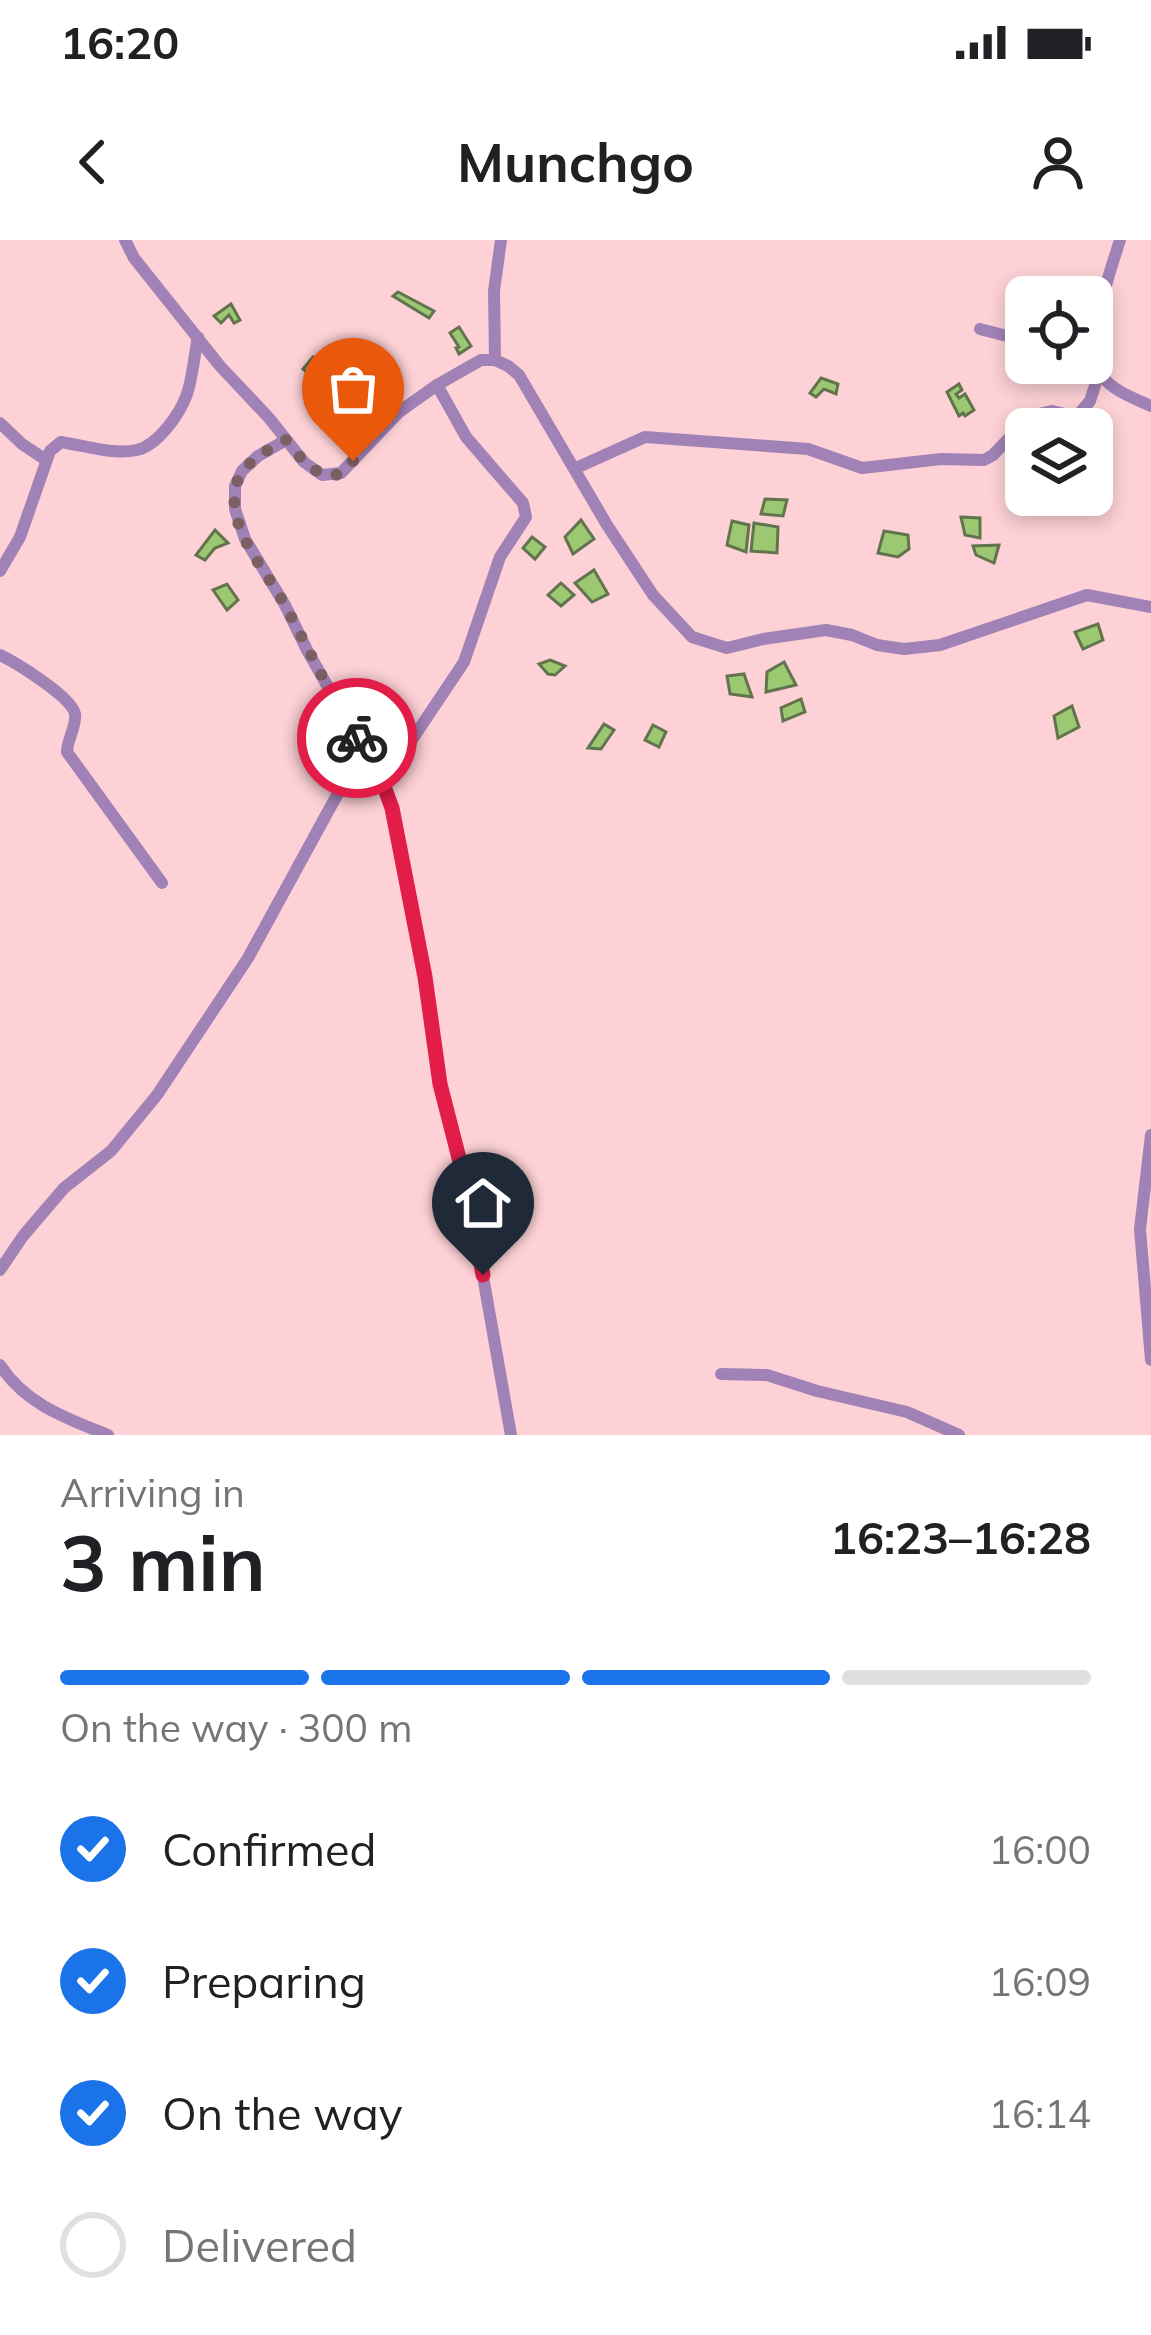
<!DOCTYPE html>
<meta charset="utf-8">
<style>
body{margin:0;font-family:Mulish,sans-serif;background:#f6f6f6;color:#202124;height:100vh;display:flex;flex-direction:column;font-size:45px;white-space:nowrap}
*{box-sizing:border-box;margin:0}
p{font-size:39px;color:#757577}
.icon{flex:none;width:66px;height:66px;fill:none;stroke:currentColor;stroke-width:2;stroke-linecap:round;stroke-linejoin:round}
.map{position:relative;height:1195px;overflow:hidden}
.drawer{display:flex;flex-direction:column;background:#fff;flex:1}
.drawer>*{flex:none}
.buttons{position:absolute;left:1005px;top:36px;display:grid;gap:24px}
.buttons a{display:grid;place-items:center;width:108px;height:108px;border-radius:18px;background:#fff;box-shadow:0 6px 18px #0003;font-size:60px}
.pin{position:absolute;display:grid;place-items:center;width:102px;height:102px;color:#fff;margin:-123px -51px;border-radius:50% 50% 50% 0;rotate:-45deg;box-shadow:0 0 12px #0007}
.pin .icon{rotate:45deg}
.courier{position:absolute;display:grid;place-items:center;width:120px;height:120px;margin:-60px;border:9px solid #e11d48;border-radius:50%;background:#fff;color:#222;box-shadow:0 3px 15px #0007}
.headline em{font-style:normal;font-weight:700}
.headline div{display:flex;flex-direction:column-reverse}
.headline{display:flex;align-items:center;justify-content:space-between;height:204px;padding:0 60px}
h1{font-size:78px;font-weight:700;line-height:90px}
.bar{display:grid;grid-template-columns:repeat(4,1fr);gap:18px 12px;align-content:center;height:144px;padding:0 60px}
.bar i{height:15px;border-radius:9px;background:#e0e0e0}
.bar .active{background:#1a73e8}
.bar p{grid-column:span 4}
ol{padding:0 60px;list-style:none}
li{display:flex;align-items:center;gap:36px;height:132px}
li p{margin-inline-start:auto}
li .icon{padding:12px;border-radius:50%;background:#1a73e8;color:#fff;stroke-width:4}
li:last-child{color:#757577}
li i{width:66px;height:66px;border:6px solid #e0e0e0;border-radius:50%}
.status{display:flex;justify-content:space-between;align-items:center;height:84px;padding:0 60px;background:#fff;direction:ltr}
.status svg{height:33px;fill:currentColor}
header{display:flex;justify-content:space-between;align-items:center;height:156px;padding:0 60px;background:#fff;font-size:54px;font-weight:700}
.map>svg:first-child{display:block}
.building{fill:#9dc872;stroke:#61744e;stroke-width:3}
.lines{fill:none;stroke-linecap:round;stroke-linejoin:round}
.minor{stroke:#a082b6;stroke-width:12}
.done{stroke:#7b5f62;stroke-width:12;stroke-dasharray:0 21.6}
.route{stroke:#e11d48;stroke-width:15}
</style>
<div class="status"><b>16:20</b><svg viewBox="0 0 49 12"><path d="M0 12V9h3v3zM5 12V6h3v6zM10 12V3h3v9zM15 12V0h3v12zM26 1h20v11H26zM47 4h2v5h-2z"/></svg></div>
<header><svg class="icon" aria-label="back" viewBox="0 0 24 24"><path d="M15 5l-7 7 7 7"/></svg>Munchgo<svg class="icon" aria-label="person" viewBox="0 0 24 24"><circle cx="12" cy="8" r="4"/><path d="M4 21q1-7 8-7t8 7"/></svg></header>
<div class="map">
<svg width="1151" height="1195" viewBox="0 0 1151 1195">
<rect width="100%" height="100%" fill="#fdd1d6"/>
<g class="building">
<path d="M398,52l36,19 -5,7 -36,-22z"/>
<path d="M231,64l9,16 -6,3 -5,-8 -8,8 -7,-7z"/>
<path d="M459,87l12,19 -12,8 -3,-6 3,-1 -9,-14z"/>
<path d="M313,117l11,9 -10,12 -11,-9z"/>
<path d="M821,138l17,6 -2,10 -12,-5 -8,8 -6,-4z"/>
<path d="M959,144l3,6 -6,4 3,4 6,-4 9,16 -9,6 -2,-3 -4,3 -12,-24z"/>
<path d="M765,259l22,1 -4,16 -22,-2z"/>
<path d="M961,277l19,1v20l-15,-3z"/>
<path d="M581,280l13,19 -21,15 -8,-17z"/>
<path d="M732,281l17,4 -3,27 -19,-7z"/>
<path d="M754,283l24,4 -1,26 -26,-2z"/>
<path d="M215,290l13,13 -13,5 -10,12 -9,-5z"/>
<path d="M884,291l24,4 1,14 -11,8 -20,-4z"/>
<path d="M532,297l13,10 -10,12 -12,-11z"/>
<path d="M999,305l-5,18 -18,-8 -3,-9z"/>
<path d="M594,330l14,24 -16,8 -17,-19z"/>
<path d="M561,343l13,12 -13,11 -13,-11z"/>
<path d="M227,344l11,16 -11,10 -14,-20z"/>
<path d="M1098,384l5,16 -20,9 -8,-17z"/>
<path d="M550,420l15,6 -10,9 -7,-1 -9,-10z"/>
<path d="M784,422l12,23 -30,7 1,-20z"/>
<path d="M744,434l8,23 -22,-3 -3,-18z"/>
<path d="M801,459l4,13 -22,9 -2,-13z"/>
<path d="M1072,466l7,21 -21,11 -4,-22z"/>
<path d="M604,484l10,6 -13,19 -13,-1z"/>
<path d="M653,485l13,7 -7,15 -14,-7z"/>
</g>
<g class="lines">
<g class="minor">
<path d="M125,0l9,18 86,108 49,52 35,44 18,13 19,-2 58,-61 38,-27 44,-25h14l13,6 11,9 88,150 46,70 39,42 35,11 36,-9 63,-9 26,5 25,10 27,4 36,-4 147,-50 64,12"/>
<path d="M1120,0c-10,32 -38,108 -17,137 10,14 33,22 48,29"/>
<path d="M980,89l46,12"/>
<path d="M495,120l-1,-69 7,-51"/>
<path d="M0,183l22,21 24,16"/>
<path d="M286,200l-28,16 -16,15 -7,15v23l10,30 40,66 22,45 46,81 25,38 14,39 34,169 14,107 29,113 42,238"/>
<path d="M576,228l69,-31 163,12 54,19 79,-9 43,1 9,-5 37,-39 22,-5 17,4 10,-1 11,-13 9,-28"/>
<path d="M0,331l20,-34 30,-86 11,-9c25,4 52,13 76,8 21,-5 43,-36 50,-56 6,-18 7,-38 11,-57"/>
<path d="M0,415c15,7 72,42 75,59 2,11 -8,26 -8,38l95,131"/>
<path d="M383,543l81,-121 36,-105 26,-40 -3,-14 -57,-66 -29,-52"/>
<path d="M1151,895l-11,94 11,131"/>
<path d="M0,1030l23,-34 41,-48 47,-37 46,-56 91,-137 89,-163 36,-34"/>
<path d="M0,1125c25,39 66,53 108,70"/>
<path d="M721,1134l46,1 50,16 90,21 52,23"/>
</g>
</g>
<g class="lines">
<path class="done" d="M353,221l-18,15c-23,-1 -35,-19 -49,-36 -20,11 -47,24 -51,50 -6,43 32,81 51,117 23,44 45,88 71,131"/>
<path class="route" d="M357,498l21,32 14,38 33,169 15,107 29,113 14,78"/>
</g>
</svg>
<div class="buttons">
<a><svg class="icon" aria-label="locate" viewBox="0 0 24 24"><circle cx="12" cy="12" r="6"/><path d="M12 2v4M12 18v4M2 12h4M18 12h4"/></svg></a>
<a><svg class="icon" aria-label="layers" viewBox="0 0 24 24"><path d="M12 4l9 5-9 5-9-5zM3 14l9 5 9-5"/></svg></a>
</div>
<div class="pin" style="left:353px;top:221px;background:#ea580c"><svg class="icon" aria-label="bag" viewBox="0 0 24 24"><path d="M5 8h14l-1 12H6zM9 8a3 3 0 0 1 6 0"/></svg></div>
<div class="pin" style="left:483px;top:1035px;background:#1f2937"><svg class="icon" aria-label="home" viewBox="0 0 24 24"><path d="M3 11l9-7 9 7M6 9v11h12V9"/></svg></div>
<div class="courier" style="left:357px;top:498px"><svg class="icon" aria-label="bike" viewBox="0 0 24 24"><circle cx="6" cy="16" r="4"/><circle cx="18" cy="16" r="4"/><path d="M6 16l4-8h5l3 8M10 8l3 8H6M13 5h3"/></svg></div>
</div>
<section class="drawer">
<div class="headline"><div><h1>3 min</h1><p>Arriving in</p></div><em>16:23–16:28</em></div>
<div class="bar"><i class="active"></i><i class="active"></i><i class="active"></i><i></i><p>On the way · 300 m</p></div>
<ol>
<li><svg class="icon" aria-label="check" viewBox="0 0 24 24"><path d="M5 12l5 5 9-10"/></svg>Confirmed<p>16:00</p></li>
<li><svg class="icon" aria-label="check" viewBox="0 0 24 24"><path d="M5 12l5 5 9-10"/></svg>Preparing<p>16:09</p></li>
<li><svg class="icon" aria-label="check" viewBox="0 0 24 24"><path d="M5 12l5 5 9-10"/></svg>On the way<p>16:14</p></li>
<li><i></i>Delivered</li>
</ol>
</section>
